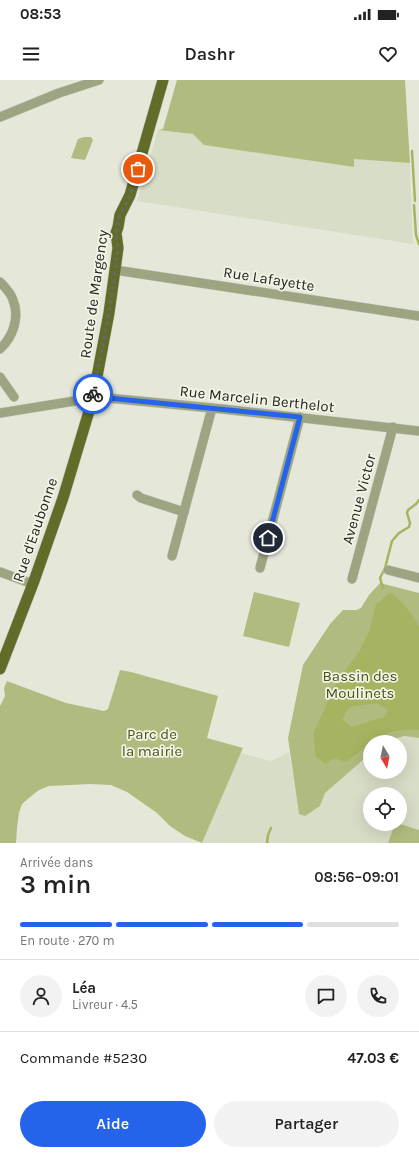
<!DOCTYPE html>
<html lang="fr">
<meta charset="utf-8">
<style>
body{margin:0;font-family:Karla,sans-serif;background:#f2f2f2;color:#222;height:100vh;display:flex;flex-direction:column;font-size:15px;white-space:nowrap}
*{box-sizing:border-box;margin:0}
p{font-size:13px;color:#767676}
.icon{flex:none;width:22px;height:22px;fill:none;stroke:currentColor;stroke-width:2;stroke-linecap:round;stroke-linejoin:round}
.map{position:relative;height:763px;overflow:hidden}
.panel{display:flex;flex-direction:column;background:#fff;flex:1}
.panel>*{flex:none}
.needle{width:26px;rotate:170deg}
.controls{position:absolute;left:363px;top:655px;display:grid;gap:8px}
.controls a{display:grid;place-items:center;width:44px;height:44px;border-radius:50%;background:#fff;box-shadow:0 4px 16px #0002;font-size:20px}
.pin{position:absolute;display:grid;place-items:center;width:34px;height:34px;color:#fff;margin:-17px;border:2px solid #fff;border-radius:50%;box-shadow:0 1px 4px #0007}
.courier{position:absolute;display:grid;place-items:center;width:40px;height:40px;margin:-20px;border:3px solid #2563eb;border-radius:50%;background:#fff;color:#222;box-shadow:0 1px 5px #0007}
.head em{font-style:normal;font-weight:600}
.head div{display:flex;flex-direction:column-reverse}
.head{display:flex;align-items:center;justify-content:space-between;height:68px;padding:0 20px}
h1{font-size:26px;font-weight:600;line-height:30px}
.bar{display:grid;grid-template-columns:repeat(4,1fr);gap:6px 4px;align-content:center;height:48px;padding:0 20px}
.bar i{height:5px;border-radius:3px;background:#e0e0e0}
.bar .current{background:#2563eb}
.bar p{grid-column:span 4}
.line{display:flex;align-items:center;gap:10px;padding:0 20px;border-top:1px solid #e0e0e0}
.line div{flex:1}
.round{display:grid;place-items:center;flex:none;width:42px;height:42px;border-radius:21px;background:#f2f2f2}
.action{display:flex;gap:8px;margin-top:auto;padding:8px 20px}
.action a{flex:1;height:46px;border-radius:24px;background:#2563eb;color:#fff;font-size:16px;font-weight:600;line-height:46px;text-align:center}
.action a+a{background:#f2f2f2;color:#222}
.status{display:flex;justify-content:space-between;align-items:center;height:28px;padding:0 20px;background:#fff;direction:ltr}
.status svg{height:11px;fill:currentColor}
header{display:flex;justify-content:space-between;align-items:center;height:52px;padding:0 20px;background:#fff;font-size:18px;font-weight:600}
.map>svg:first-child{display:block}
.built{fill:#d8ddc7;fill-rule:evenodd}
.green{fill:#b0bb7f}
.water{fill:#a6b360;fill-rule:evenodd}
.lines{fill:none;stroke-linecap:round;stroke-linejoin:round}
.stream{stroke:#a6b360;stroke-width:2.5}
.minor-casing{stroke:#c2c5b8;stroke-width:10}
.major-casing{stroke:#c2c5b8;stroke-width:12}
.minor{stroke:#9da482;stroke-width:9}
.major{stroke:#626c28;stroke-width:11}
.done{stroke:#686961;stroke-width:4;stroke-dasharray:0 7.2}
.route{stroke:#2563eb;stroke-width:5}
.labels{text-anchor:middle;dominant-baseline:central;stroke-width:3.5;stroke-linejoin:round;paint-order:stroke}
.street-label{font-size:15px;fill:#242520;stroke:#f2f5e6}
.park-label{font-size:15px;fill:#4b5316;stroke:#f2f5e6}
</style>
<div class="status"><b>08:53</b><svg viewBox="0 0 49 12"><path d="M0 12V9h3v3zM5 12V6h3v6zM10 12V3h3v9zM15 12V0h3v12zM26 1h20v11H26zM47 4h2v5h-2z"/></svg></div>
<header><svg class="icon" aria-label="menu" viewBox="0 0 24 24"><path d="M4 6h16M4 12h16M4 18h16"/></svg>Dashr<svg class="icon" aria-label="heart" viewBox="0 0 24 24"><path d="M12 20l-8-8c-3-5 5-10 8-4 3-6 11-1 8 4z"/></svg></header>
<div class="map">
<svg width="419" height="763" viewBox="0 0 419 763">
<rect width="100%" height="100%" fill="#e5e8d9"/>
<g class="built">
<path d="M158,50l35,4 11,11 150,22v-8l56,4 3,81 -276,-43z"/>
<path d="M404,656l15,2v105h-217l39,-90 30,8 18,-9 10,62 21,-8 5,-13 45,-39v18h30v-30h-11l8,-4zM370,714h30v30h-30z"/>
</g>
<g class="green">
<path d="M177,0h228l5,83 -56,-4v8l-150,-22 -11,-11 -35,-4 5,-1z"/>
<path d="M84,57h7l2,3 -8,20 -14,-2 7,-19z"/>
<path d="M380,503l39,10v145l-15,-2 -7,2 -8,4h-19v12l-45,39 -5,13 -15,10 -6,-2 -11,-76 15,-73 27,-41 13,-14h13l5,-2 8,-13z"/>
<path d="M254,512l46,11 -11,44 -46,-11z"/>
<path d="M120,590l11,2 87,24 -11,42 36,10 -41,95 -17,-7 -15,-10 -13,-13 -30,-21 -16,-7 -21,-1 -41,2 -10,4 -9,7 -8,7 -3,9 -2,15 -1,15h-16v-137l5,-10 -1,-8 3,-7 59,22 38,8 4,-2z"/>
<path d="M395,744h5l19,6v13h-31z"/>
</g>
<path class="water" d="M390,513c12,7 23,21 29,34v103c-13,0 -23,-1 -35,5 -5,2 -9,6 -14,7v2l-24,18 -12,-4 -8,6 -10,-7 -3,-23 24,-52 22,-30 11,-23 6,-25c7,-3 8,-8 14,-11zM377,623l11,7 -4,7 -32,10 -10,-7 7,-13z"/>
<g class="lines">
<g class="stream">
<path d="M412,71l3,50"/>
<path d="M414,125l2,30 3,9"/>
<path d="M383,508l-3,-10 5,-10 7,-27 7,-8 10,-6 1,-4 -3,-10 1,-3 8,-6 3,-4"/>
<path d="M267,763l1,-8 3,-7"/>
</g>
<g class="minor-casing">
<g id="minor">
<path d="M0,37l59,-24 40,-13"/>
<path d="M115,190l304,46"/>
<path d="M0,202c5,5 11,11 13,18 7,17 0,37 -13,49"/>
<path d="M0,297l14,20"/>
<path d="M0,333l93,-15h15l114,11 197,22"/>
<path d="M137,415l4,3 43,14"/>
<path d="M172,476l40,-148"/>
<path d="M260,488l40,-151"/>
<path d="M388,490l31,8"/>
<path d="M0,492l33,12"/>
<path d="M352,499l41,-152"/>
</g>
</g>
<g class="major-casing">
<path id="major" d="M0,589l34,-88 29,-83 30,-100 16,-85 9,-65 -2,-15 2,-6 2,-12 10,-20 33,-115"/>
</g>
<use href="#minor" class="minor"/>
<use href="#major" class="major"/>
</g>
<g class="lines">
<path class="done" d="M93,314l16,-81 9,-65 -2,-15 4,-18 10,-20 8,-26"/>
<path class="route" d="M93,314v4h15l192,19 -32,121"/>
</g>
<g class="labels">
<g class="street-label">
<text transform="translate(269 199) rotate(9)">Rue Lafayette</text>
<text transform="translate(94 214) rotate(-82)">Route de Margency</text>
<text transform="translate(257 319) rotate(6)">Rue Marcelin Berthelot</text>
<text transform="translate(359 419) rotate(-75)">Avenue Victor</text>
<text transform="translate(35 450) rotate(-71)">Rue d'Eaubonne</text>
</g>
<g class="park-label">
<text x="360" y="596">Bassin des<tspan x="360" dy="17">Moulinets</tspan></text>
<text x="152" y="654">Parc de<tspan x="152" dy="17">la mairie</tspan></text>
</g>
</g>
</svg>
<div class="controls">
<a><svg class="needle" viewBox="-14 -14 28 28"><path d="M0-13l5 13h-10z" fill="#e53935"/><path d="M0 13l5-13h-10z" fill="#767676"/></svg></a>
<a><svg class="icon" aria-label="locate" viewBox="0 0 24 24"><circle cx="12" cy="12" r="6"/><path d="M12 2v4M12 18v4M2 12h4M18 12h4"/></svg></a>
</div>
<div class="pin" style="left:138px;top:89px;background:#ea580c"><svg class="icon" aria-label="bag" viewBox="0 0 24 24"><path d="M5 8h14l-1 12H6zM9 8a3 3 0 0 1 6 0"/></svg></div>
<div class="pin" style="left:268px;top:458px;background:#1f2937"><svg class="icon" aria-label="home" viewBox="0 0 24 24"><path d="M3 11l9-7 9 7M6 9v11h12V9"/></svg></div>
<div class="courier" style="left:93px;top:314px"><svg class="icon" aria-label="bike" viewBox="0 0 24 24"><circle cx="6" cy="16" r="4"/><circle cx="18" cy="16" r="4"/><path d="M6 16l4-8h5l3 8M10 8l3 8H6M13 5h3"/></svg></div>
</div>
<section class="panel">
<div class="head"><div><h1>3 min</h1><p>Arrivée dans</p></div><em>08:56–09:01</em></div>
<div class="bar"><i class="current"></i><i class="current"></i><i class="current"></i><i></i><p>En route · 270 m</p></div>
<div class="line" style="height:72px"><a class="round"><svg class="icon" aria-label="person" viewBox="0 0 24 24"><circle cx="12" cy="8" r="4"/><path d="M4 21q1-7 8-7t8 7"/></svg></a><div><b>Léa</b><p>Livreur · 4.5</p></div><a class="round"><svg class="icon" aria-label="chat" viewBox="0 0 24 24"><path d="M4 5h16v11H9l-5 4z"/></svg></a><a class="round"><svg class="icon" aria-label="phone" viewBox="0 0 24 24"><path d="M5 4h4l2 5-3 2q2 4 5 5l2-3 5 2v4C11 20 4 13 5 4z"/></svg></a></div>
<div class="line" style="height:52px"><div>Commande #5230</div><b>47.03 €</b></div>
<div class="action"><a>Aide</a><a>Partager</a></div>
</section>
